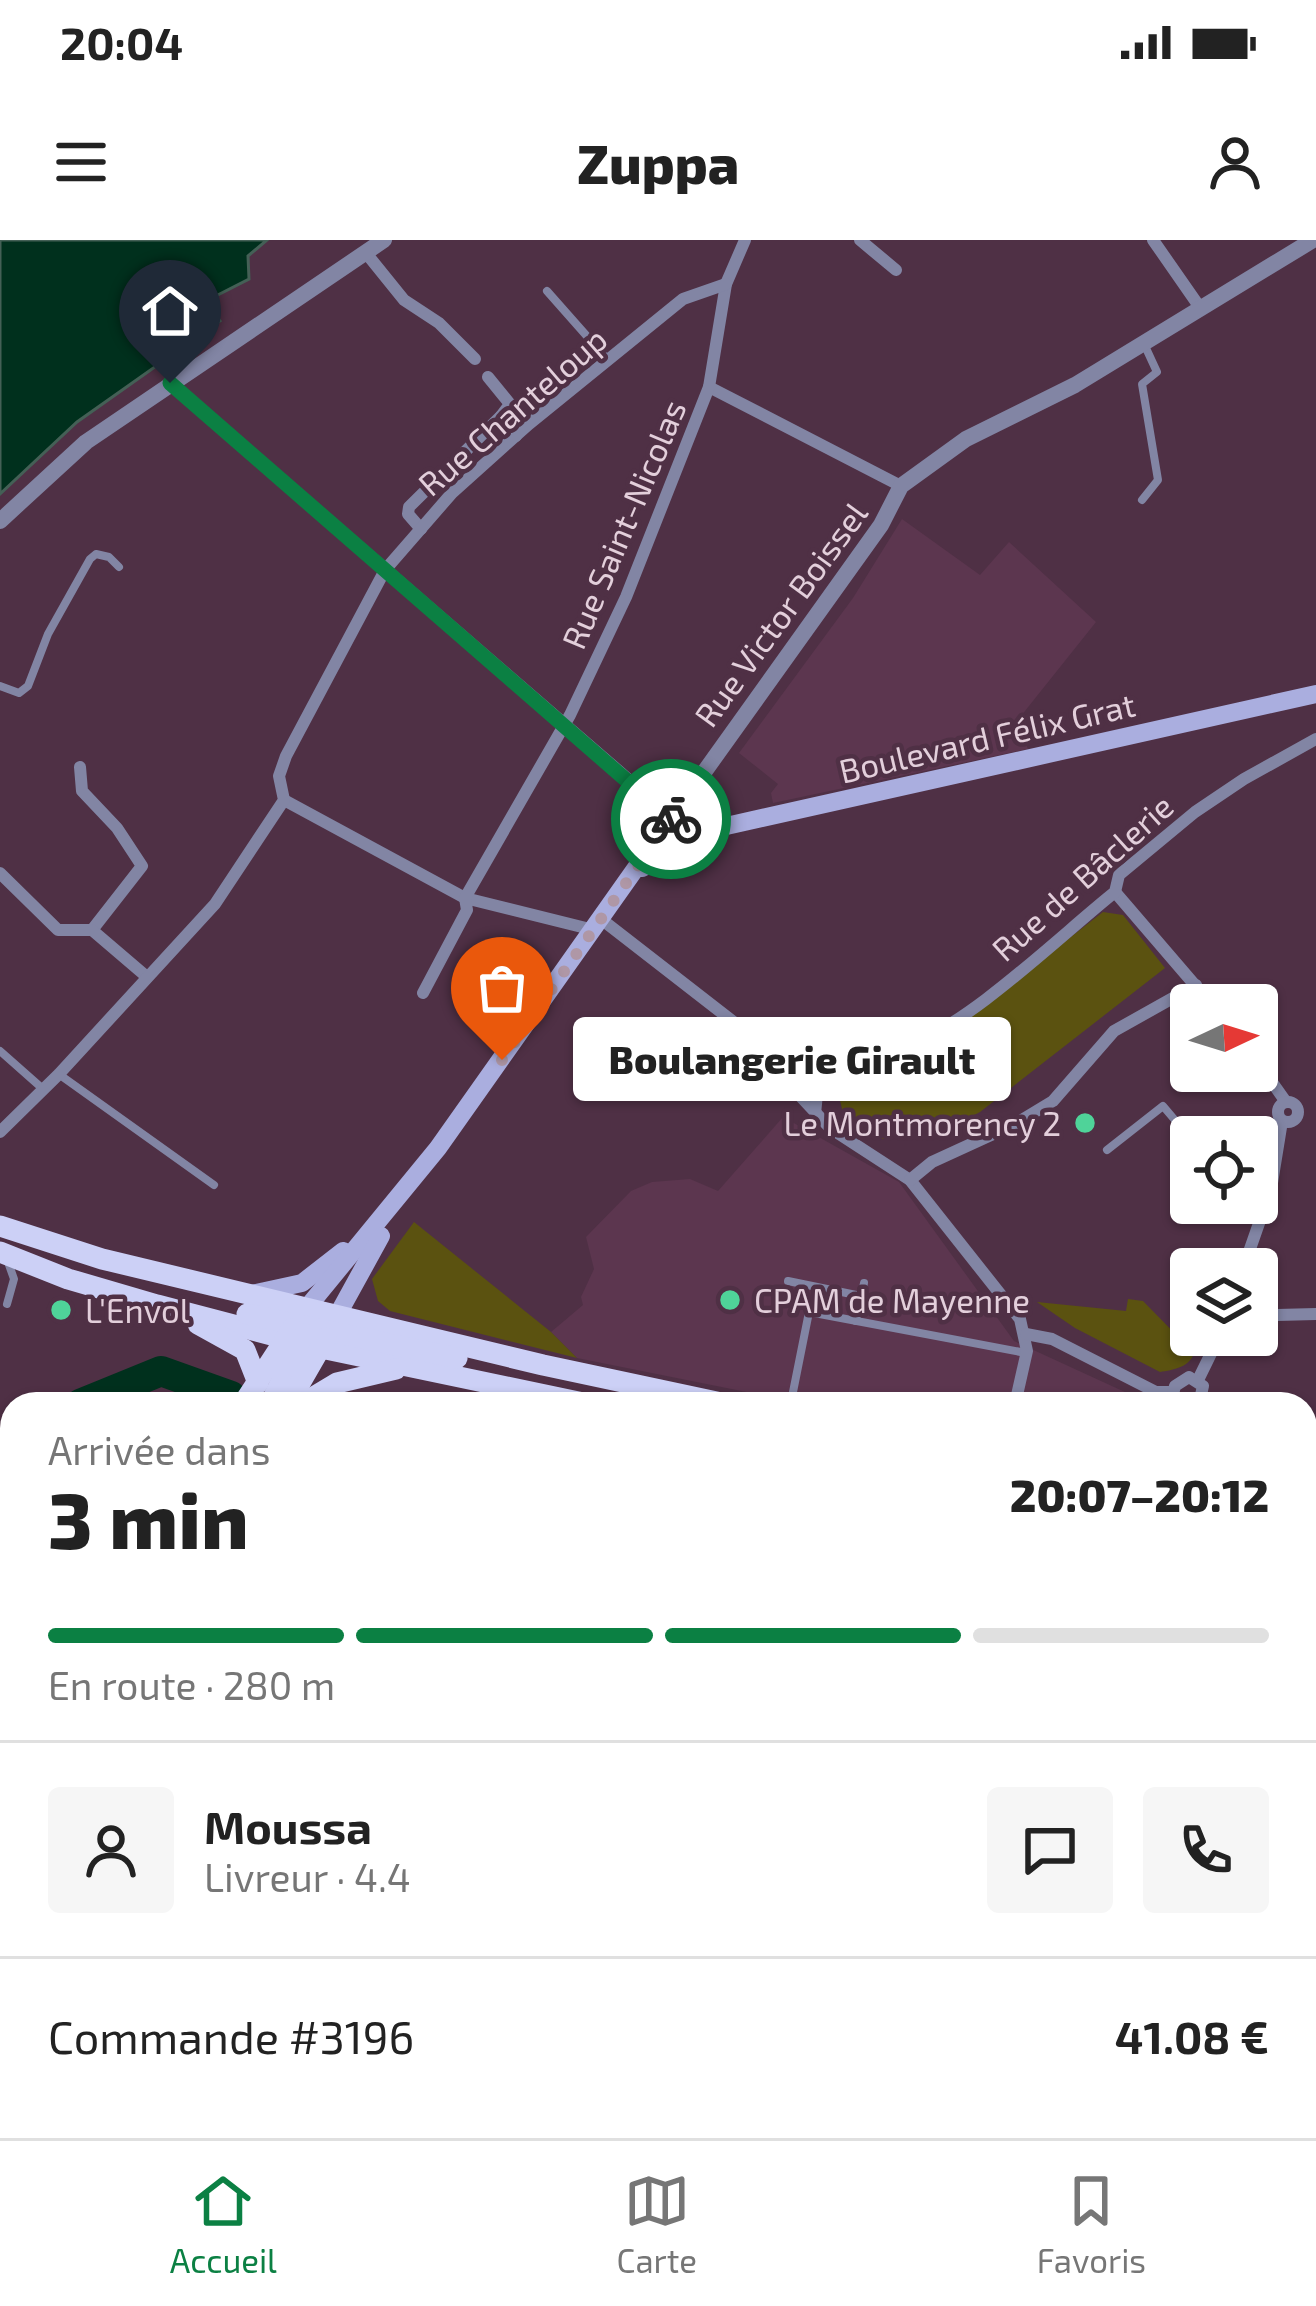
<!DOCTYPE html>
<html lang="fr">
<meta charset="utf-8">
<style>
body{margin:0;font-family:"Exo 2",sans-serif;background:#f6f6f6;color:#222;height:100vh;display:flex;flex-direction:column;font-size:45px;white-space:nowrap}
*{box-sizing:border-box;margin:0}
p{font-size:39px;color:#767676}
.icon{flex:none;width:66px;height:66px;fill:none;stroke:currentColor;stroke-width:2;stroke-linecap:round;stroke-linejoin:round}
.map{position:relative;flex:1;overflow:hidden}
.side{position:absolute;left:0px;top:1152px;width:1317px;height:747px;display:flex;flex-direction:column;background:#fff;border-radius:36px 36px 0 0;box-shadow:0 3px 9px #0004}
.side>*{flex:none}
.needle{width:78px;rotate:86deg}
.controls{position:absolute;left:1170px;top:744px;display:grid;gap:24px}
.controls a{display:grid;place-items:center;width:108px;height:108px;border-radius:12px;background:#fff;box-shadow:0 3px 9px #0004;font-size:60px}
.pin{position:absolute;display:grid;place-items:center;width:102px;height:102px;color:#fff;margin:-123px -51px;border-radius:50% 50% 50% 0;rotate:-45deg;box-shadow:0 0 12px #0007}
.pin .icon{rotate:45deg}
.courier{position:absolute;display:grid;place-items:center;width:120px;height:120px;margin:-60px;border:9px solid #0b8043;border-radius:50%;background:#fff;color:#222;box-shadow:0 3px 15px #0007}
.bubble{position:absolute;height:84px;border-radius:12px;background:#fff;box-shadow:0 3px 9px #0004;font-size:39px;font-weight:800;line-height:84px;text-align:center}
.headline em{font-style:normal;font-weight:800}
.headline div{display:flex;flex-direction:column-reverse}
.headline{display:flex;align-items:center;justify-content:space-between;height:204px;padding:0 48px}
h1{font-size:78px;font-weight:800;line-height:90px}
.bar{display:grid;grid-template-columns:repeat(4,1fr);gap:18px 12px;align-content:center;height:144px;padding:0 48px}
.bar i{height:15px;border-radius:9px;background:#e0e0e0}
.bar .active{background:#0b8043}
.bar p{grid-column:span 4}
.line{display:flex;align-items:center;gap:30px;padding:0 48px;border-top:3px solid #e0e0e0}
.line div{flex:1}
.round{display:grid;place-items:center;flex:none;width:126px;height:126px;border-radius:12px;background:#f6f6f6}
.status{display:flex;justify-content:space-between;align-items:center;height:84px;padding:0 60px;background:#fff;direction:ltr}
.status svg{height:33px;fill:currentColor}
header{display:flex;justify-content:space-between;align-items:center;height:156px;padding:0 48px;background:#fff;font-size:54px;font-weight:800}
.tabs{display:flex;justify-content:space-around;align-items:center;height:168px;border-top:3px solid #e0e0e0;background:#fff;font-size:33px;color:#767676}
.tabs a{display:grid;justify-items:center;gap:6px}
.tabs .active{color:#0b8043}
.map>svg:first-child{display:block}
.built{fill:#5c364f}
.green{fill:#5b5210}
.water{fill:#00301d;stroke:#446056;stroke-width:3}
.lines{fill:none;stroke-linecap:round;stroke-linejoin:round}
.river{stroke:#00301d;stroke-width:30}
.service{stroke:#8285a4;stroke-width:8}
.minor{stroke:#8285a4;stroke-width:12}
.tertiary{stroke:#8285a4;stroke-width:16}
.secondary{stroke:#aaaedf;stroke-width:18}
.primary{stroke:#ccd0f6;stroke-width:21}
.done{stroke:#af97a6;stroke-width:12;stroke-dasharray:0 21.6}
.route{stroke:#0b8043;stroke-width:15}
.poi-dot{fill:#4fd399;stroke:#4f3045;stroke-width:4.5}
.labels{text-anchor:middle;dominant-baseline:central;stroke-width:9;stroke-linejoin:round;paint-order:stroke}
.street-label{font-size:33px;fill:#e3cfdb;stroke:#4f3045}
.poi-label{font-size:33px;fill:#e3cfdb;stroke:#4f3045;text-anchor:start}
</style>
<div class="status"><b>20:04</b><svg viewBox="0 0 49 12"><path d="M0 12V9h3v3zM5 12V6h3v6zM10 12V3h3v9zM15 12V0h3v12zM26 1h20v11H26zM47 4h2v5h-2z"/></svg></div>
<header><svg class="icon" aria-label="menu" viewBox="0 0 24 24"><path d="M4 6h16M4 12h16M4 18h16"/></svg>Zuppa<svg class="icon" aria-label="person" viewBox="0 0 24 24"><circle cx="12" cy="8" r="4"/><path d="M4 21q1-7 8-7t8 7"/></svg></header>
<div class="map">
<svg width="1316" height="1898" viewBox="0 0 1316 1898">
<rect width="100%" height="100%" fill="#4f3045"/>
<g class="built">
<path d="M902,279l78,56 29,-33 87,80 -79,99 11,28 -255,54 -2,-10 7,-9 -39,-31 114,-155z"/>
<path d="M783,877l116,65 115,159 137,63h-344l-230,-46 -26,-26 32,-27 -2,-8 13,-28 -8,-32 45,-46 21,-9 38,-3 28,12z"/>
</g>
<g class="green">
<path d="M1103,672l20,3 42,53 -185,144 -19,10 -78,17 -40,-26 -10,-42 52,-7 48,-20z"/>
<path d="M414,982l137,110 26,26 -187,-47 -12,-10 -6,-22z"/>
<path d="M1128,1059l15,2 51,52c-4,14 -21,17 -34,19l-85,-44 -38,-26 89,9z"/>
</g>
<path class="water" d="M0,0h267l-19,16 1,23 -43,22 14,20 -143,101 -77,72z"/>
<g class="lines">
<g class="river">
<path d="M80,1164l81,-33 70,25"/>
<path d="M0,1208l12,-6"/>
</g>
<g class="service">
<path d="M547,51l61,69"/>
<path d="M1142,260l16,-20 -16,-96 15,-12 -12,-26"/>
<path d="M0,446l19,7 9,-7 20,-52 42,-75 6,-5 13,3 10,10"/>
<path d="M0,811l43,38"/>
<path d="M60,835l154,110"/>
<path d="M1107,910l56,-44 28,33"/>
<path d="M1257,933l16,1"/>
<path d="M1202,1023l7,6"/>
<path d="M788,1041l73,15"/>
<path d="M7,1064l7,-25 -6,-17"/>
<path d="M856,1081l8,-38"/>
<path d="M793,1152l16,-80 217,41"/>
<path d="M418,1887l23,11"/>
<path d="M489,1898l6,-11"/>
</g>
<g class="minor">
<path d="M860,0l36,30"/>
<path d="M1153,0l48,69"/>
<path d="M366,13l38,47 35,23 36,36"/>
<path d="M488,137l22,27 -9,12 15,20"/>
<path d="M170,143l502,434"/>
<path d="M709,147l192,99"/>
<path d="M421,289l-13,-15 1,-7 92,-91"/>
<path d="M80,527l2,24 35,37 25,38 -50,64"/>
<path d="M284,560l181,98 129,32"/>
<path d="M0,633l58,57h34l55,47"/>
<path d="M1115,652l97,113"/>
<path d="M601,679l179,139 21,39 29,31 80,52 110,139 7,32 -12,53"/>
<path d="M423,753l44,-83 -2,-12 105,-183 56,-118 83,-210 17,-103 19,-44"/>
<path d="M780,818c43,-1 86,1 128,-13 60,-19 154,-111 207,-153l4,-17 76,-63 49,-33 72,-40"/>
<path d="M1257,821l29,41"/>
<circle cx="1288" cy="872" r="10"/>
<path d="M815,874l3,-30 11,-26"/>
<path d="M0,892l59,-58 156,-170 69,-104 -5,-24 7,-20 99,-186 67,-77 77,-69 154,-125 43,-15"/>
<path d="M910,940l22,-18 85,-39 36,-22 61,-70 82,-46"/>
<path d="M1243,1029l28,-80 11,-68"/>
<path d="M1277,1075l39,-1"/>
<path d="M1026,1094l26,5 104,53h17"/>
<path d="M1198,1140l22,-45"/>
<path d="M1178,1164l-5,-10 2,-8 14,-9 14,9 -4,18"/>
<path d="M1305,1197l11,3"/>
<path d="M1305,1391l11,2"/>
<path d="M1305,1532l11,-24"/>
<path d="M1305,1789l11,-3"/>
<path d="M0,1815l12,10"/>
<path d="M46,1887l5,11"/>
<path d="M0,1888l18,-1"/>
<path d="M609,1898l6,-11"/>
</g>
<g class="tertiary">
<path d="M0,281l86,-79 298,-202"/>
<path d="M672,577l209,-292 20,-39 65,-47 109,-54 238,-145"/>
<path d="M296,1887l4,11"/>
<path d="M315,1887l4,11"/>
</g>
<g class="secondary">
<path d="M642,628l71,-39"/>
<path d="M251,1054l51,-11 41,-32"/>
<path d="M306,1069l132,-161 234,-331 41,12 603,-135"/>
<path d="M337,1076l44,-80"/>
</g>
<g class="primary">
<path d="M0,986l102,33 441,106 183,39"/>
<path d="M0,1012l68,27 89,26 164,43 267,56"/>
<path d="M247,1074l210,44"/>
<path d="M198,1084l47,26 13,33"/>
<path d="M243,1164l49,-75"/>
<path d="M270,1164l35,-70"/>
<path d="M288,1164l38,-66"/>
<path d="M302,1164l35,-21 59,-14"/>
<path d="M1305,1288l11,3"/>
<path d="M1305,1317l11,2"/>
<path d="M0,1520l12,-17"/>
<path d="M0,1567l12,-17"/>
</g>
</g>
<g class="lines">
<path class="done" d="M502,820l169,-241"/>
<path class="route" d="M170,143l501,436"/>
</g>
<g class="poi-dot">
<circle cx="1085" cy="883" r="12"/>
<circle cx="730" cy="1060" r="12"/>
<circle cx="61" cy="1070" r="12"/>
</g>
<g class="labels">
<g class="street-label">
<text transform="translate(512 171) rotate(-41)">Rue Chanteloup</text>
<text transform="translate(623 284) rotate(-67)">Rue Saint-Nicolas</text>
<text transform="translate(780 374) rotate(-54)">Rue Victor Boissel</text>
<text transform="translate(987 497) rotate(-13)">Boulevard Félix Grat</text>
<text transform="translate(1082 637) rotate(-42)">Rue de Bâclerie</text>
</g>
<g class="poi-label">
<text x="1061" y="883" text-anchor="end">Le Montmorency 2</text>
<text x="754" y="1060">CPAM de Mayenne</text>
<text x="85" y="1070">L'Envol</text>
</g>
</g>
</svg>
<div class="controls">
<a><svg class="needle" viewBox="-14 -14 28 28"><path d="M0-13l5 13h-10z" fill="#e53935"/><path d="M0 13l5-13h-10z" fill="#767676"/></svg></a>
<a><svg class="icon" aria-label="locate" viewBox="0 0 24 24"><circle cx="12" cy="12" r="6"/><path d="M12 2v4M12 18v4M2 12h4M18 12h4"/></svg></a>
<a><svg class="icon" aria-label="layers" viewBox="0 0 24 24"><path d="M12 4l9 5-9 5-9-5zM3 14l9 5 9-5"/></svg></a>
</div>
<div class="pin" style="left:502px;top:820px;background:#ea580c"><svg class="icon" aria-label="bag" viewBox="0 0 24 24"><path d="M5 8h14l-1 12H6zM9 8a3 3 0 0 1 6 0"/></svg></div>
<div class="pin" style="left:170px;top:143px;background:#1f2937"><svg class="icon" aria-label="home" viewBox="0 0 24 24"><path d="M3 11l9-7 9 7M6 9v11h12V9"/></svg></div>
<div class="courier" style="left:671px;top:579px"><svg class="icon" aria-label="bike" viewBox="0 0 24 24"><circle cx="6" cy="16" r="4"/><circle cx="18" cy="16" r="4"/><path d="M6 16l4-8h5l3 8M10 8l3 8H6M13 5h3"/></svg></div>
<div class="bubble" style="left:573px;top:777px;width:438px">Boulangerie Girault</div>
<section class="side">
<div class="headline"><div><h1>3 min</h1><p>Arrivée dans</p></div><em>20:07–20:12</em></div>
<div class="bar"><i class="active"></i><i class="active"></i><i class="active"></i><i></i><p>En route · 280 m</p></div>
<div class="line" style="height:216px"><a class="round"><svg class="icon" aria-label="person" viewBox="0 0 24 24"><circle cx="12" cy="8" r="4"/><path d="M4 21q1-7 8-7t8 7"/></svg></a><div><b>Moussa</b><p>Livreur · 4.4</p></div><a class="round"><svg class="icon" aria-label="chat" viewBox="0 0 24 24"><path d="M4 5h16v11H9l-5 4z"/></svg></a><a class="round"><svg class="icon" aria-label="phone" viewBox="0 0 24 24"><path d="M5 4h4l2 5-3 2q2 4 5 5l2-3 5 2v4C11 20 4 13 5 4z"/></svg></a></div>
<div class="line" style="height:156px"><div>Commande #3196</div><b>41.08 €</b></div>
</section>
</div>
<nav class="tabs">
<a class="active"><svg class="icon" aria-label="home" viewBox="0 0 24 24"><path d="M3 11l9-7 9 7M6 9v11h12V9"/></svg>Accueil</a>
<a><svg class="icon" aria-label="map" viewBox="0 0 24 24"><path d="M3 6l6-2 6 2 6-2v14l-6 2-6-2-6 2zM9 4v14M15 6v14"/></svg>Carte</a>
<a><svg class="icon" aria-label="saved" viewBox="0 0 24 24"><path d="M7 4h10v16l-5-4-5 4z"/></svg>Favoris</a>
</nav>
